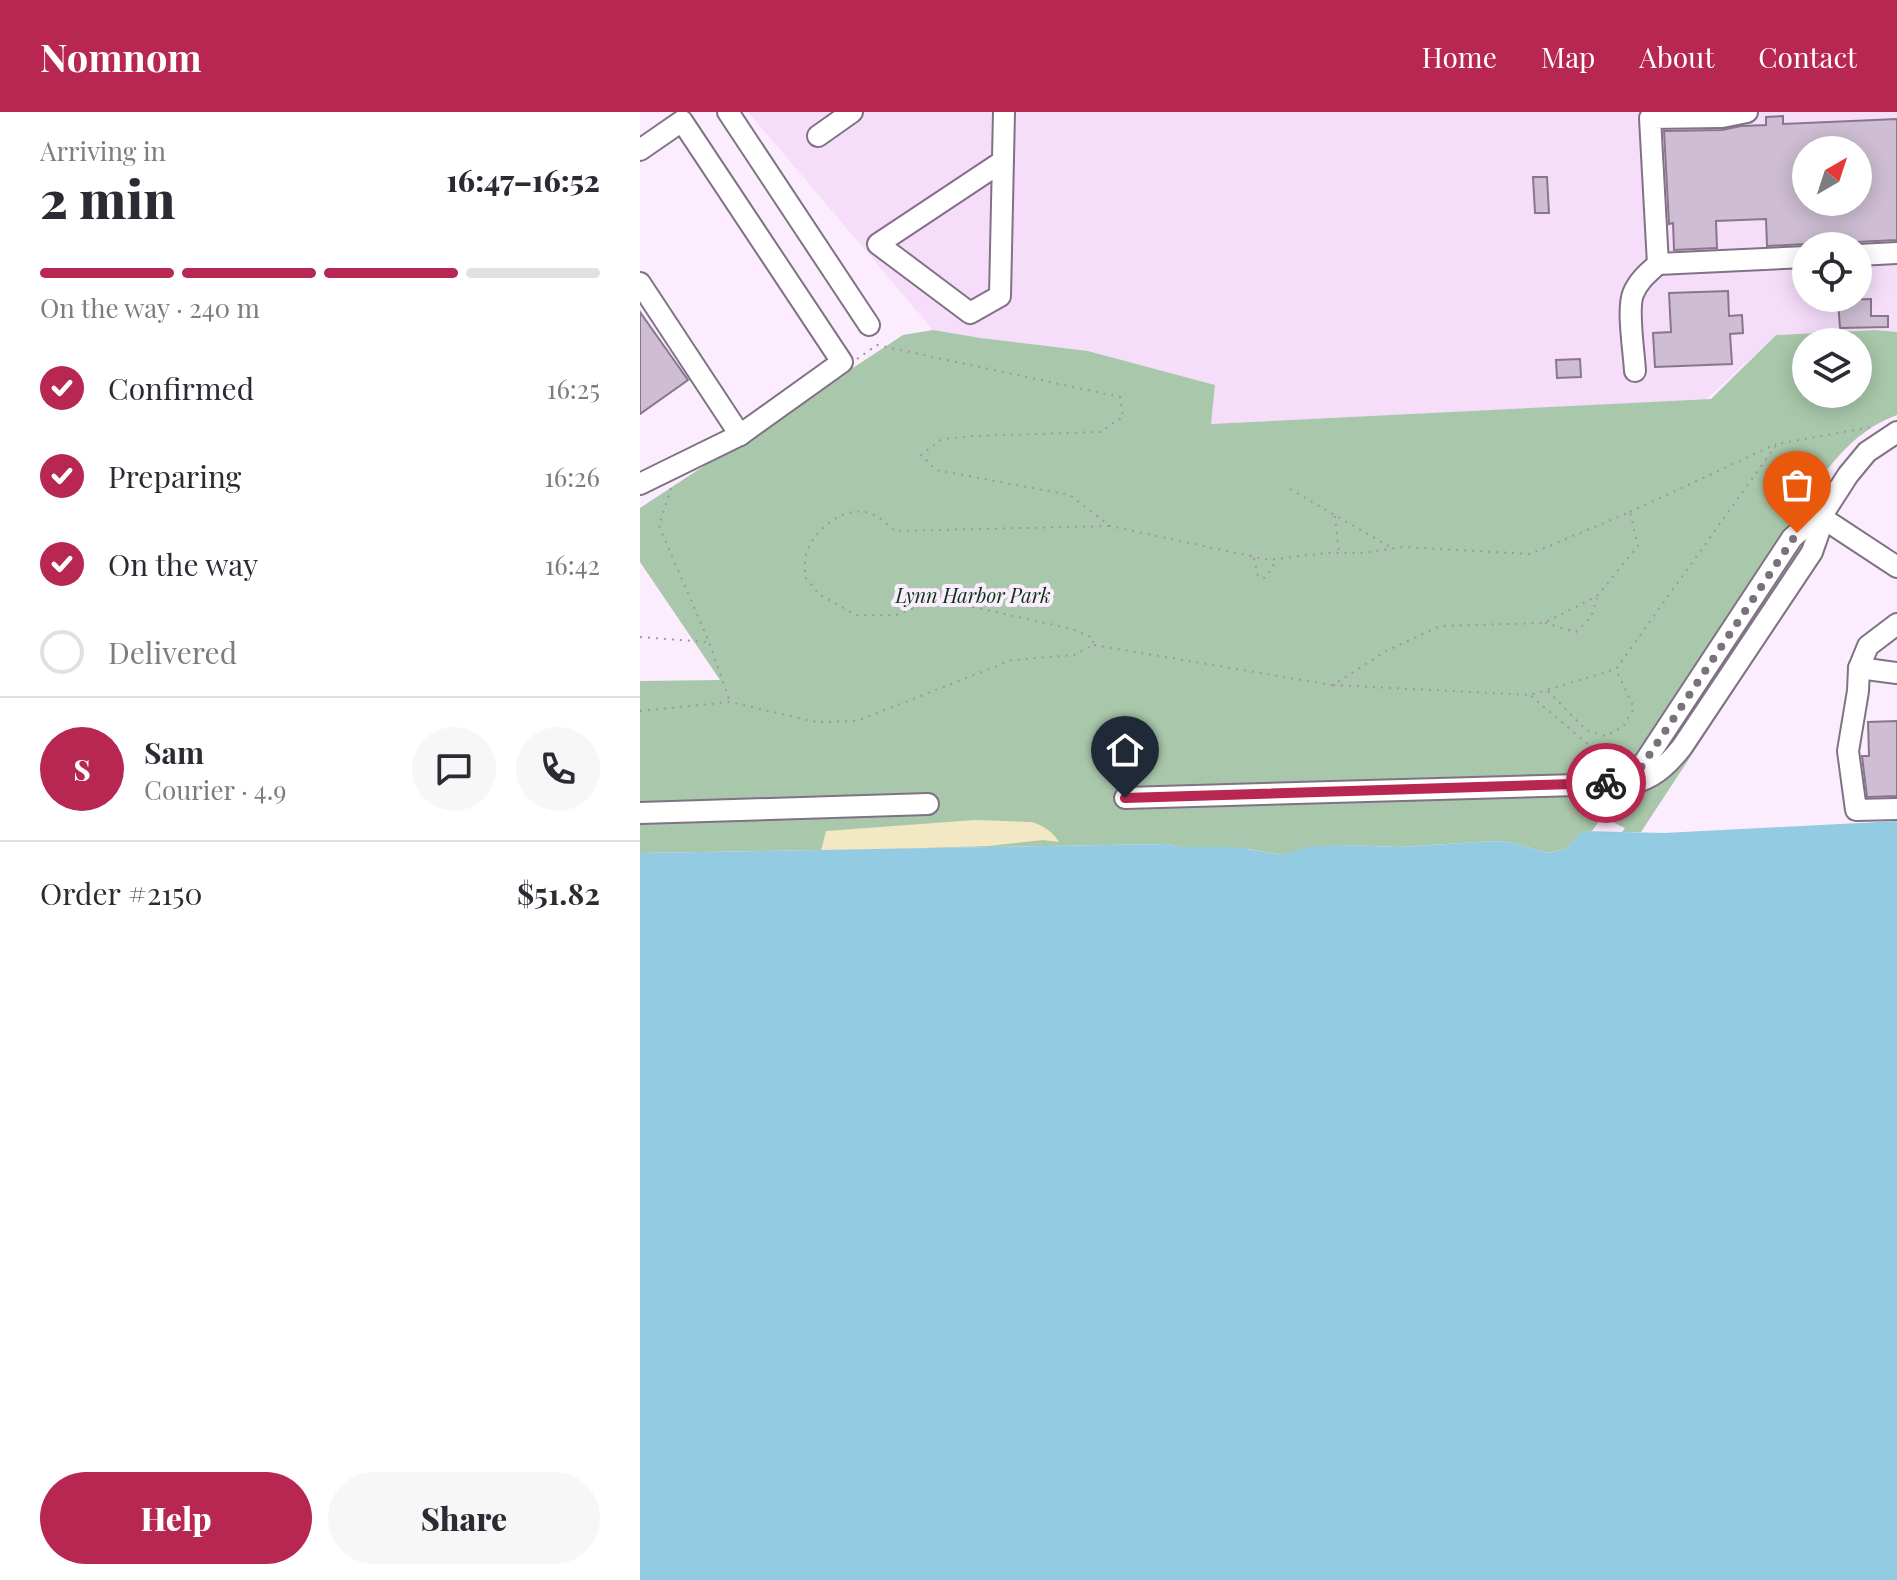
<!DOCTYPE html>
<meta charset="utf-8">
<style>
body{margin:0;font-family:"Playfair Display",serif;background:#f7f7f7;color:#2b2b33;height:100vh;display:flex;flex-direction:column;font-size:30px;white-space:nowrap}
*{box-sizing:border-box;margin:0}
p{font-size:26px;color:#7c7c81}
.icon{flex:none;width:44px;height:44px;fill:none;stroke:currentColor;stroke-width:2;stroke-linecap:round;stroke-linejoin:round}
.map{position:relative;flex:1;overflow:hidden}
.details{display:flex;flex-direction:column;background:#fff;width:640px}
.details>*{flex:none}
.needle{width:52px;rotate:39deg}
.buttons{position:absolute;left:1152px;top:24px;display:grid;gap:16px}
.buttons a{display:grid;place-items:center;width:80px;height:80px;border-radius:50%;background:#fff;box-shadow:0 4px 20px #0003;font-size:40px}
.pin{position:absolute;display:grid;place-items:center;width:68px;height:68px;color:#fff;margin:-82px -34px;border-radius:50% 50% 50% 0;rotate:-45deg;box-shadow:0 0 8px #0007}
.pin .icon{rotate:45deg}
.courier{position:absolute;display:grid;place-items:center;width:80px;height:80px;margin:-40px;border:6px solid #b82751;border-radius:50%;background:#fff;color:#222;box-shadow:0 2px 10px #0007}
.headline em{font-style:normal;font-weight:800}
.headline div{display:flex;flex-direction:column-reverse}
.headline{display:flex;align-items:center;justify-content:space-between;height:136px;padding:0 40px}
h1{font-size:52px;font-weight:800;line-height:60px}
.bar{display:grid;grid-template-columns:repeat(4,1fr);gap:12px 8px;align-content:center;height:96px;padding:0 40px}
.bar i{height:10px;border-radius:6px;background:#e1e1e2}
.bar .on{background:#b82751}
.bar p{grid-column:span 4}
.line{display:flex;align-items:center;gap:20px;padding:0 40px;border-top:2px solid #e1e1e2}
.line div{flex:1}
.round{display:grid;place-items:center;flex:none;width:84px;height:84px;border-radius:42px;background:#f7f7f7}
ol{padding:0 40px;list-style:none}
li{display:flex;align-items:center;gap:24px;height:88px}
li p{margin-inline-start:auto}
li .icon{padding:8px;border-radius:50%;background:#b82751;color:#fff;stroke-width:4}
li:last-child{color:#7c7c81}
li i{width:44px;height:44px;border:4px solid #e1e1e2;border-radius:50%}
.primary-button{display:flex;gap:16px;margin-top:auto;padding:16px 40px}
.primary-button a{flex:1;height:92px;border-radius:48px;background:#b82751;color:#fff;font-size:32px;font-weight:800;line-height:92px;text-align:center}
.primary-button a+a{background:#f7f7f7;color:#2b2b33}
header{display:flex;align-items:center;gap:48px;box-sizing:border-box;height:112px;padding:0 40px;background:#b82751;color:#fff}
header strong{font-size:38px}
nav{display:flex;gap:44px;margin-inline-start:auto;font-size:28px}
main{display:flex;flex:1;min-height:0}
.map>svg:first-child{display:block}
.built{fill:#f6defb;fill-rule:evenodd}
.green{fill:#a9c8ab;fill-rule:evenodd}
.sand{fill:#f2e8c3}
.water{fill:#93cbe3}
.building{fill:#cebdd3;stroke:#88778b;stroke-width:2;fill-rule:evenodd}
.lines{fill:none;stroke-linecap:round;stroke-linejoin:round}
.minor-casing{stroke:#817185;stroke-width:24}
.path{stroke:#a195a3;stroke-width:2;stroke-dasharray:2 6;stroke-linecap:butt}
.minor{stroke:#fff;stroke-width:20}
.done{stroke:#7b717d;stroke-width:8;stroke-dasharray:0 14.4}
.route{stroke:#b82751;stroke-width:10}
.labels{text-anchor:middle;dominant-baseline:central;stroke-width:8;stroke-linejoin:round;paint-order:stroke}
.park-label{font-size:20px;font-style:italic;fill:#083613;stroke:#fbecfe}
</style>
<header>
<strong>Nomnom</strong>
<nav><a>Home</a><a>Map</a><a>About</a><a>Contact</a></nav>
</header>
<main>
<section class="details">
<div class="headline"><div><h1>2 min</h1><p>Arriving in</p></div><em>16:47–16:52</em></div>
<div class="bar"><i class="on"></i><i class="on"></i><i class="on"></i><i></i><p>On the way · 240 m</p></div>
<ol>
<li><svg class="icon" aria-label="check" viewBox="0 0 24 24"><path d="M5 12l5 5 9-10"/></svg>Confirmed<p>16:25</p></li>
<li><svg class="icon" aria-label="check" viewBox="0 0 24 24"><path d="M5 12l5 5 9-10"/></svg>Preparing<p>16:26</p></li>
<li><svg class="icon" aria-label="check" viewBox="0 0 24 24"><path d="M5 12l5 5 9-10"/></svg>On the way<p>16:42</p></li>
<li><i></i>Delivered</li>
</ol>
<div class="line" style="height:144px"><b class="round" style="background:#b82751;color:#fff">S</b><div><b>Sam</b><p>Courier · 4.9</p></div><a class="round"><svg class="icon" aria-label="chat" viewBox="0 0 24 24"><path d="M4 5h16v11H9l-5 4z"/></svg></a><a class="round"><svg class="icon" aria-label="phone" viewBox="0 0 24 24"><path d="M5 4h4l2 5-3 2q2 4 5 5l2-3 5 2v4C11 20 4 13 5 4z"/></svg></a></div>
<div class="line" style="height:104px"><div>Order #2150</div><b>$51.82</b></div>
<div class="primary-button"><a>Help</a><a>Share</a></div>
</section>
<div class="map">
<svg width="1257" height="1468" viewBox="0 0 1257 1468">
<rect width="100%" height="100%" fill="#fbecfe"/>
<path class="built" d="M108,0h1149v220l-21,-2 -100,5 -70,65 -496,24 5,-39 -127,-34 -107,-13 -48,-8zM1166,38h52v52h-52zM1166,134h52v52h-52z"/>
<path class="green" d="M293,218l48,8 107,13 127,34 -4,39 500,-25 65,-64 100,-5 21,2v83c-55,20 -82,72 -112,118l36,25 -180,274h-19l3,-4 -23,-11 -10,14 -10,2 -16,16 -19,4 -33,-10 -19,-2 -95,6 -61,-2 -57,10 -34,-6 -70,-2 -10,-3 -528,9v-172l80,-1 -80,-118v-54l263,-173zM1166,230h52v52h-52z"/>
<path class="sand" d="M335,708l56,2c12,3 22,10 28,20l-16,-2 -54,6 -168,5 5,-20z"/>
<path class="water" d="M1257,709v759h-1257v-727l528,-9 10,3h56l48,8 26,-8 31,-2 61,2 95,-6 19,2 33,10 19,-4 17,-18 81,2z"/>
<g class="building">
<path d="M1143,4v8l114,-5v121l-40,2 -8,4h-36l-8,-2 -38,2 -1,-27 -50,2 1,27 -43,2 -1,-27 -4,1 -5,-93 58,-1 19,-4 25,-1v-8zM1166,38h52v52h-52z"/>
<path d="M893,65h14l2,36h-14z"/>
<path d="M1088,179l1,25 13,-1 1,18 -13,1 2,30 -77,3 -2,-34 18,-1 -2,-39z"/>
<path d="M1231,187v17h17v11l-48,1 -2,-28z"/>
<path d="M0,200l48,68 -48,34z"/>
<path d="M940,247l1,18 -24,1 -1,-18z"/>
<path d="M1257,609v75l-30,1 -5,-41h7l-1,-34z"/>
</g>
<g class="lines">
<g class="minor-casing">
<g id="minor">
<path d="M88,0l141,213"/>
<path d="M178,24l34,-24"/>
<path d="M0,38l42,-29 160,241 -102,73 -100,-152"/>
<path d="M363,49l-125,83 92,69 30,-17 4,-184"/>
<path d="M1218,143l39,-2"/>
<path d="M1018,152l148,-7"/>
<path d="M995,259c-1,-19 -8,-61 -2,-77 5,-13 15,-21 25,-30l-8,-146 72,-1 25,-5"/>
<path d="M0,372l100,-49"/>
<path d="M1181,405l76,50"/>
<path d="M1257,512l-29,22 -9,22 -1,23 -10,60 8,59 41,-1"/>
<path d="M1219,556l38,5"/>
<path d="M992,669l160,-243 17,-15 12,-6"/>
<path d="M485,686l453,-13 62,-4c18,-6 31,-20 42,-34l130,-195 7,-20 2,-15 27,-42 19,-23 30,-20"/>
<path d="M0,701l288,-9"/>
</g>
</g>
<g class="path">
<path d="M217,247l20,-14 243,52 3,20 -23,15 -128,4 -30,3 -21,16 15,15 134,25 40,31 159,34 57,-7h37l40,-6 127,7 100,-42 8,34 -41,50 -53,27 -104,3 -54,25 -53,34 197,10 86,-26 161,-225 95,-17"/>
<path d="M31,376l-12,38 50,116 21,60"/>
<path d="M650,377l102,59"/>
<path d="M990,400l146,-68"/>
<path d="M695,404l4,37"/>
<path d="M614,446l4,18 6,2 9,-10 1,-7"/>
<path d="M905,511l31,9 15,-15 6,-19"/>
<path d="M0,525l67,5"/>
<path d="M454,533l238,40"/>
<path d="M908,579l38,39 19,6 18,-9 11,-19 -17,-36"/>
<path d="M891,584l80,68"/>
<path d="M0,599l90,-9 86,20 41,-1 155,-61 62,-5 19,-10v-7l-21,-9 -135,-30 -41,16h-40l-37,-21 -14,-17c0,-8 -1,-18 2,-26 9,-24 42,-49 67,-36 8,4 15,11 21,16l215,-5"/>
</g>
<use href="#minor" class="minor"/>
</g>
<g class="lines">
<path class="done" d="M966,671l26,-2 165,-248"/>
<path class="route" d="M485,686l481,-15"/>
</g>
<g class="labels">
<g class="park-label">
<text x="333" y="482">Lynn Harbor Park</text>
</g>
</g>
</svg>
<div class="buttons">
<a><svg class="needle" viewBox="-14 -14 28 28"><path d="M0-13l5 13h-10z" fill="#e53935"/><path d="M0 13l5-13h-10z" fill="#7c7c81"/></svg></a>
<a><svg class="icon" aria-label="locate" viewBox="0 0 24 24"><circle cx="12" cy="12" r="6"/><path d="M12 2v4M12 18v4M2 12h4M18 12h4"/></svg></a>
<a><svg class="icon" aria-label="layers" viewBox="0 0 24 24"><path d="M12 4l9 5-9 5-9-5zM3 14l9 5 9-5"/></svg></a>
</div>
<div class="pin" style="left:1157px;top:421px;background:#ea580c"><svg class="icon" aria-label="bag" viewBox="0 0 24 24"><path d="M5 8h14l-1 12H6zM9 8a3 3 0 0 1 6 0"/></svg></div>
<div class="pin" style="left:485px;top:686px;background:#1f2937"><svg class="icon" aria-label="home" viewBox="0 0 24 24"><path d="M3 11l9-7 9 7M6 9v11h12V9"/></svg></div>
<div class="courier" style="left:966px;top:671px"><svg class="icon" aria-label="bike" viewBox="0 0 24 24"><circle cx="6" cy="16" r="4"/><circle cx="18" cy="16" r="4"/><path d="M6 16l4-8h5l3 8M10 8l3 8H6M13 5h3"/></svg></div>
</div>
</main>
